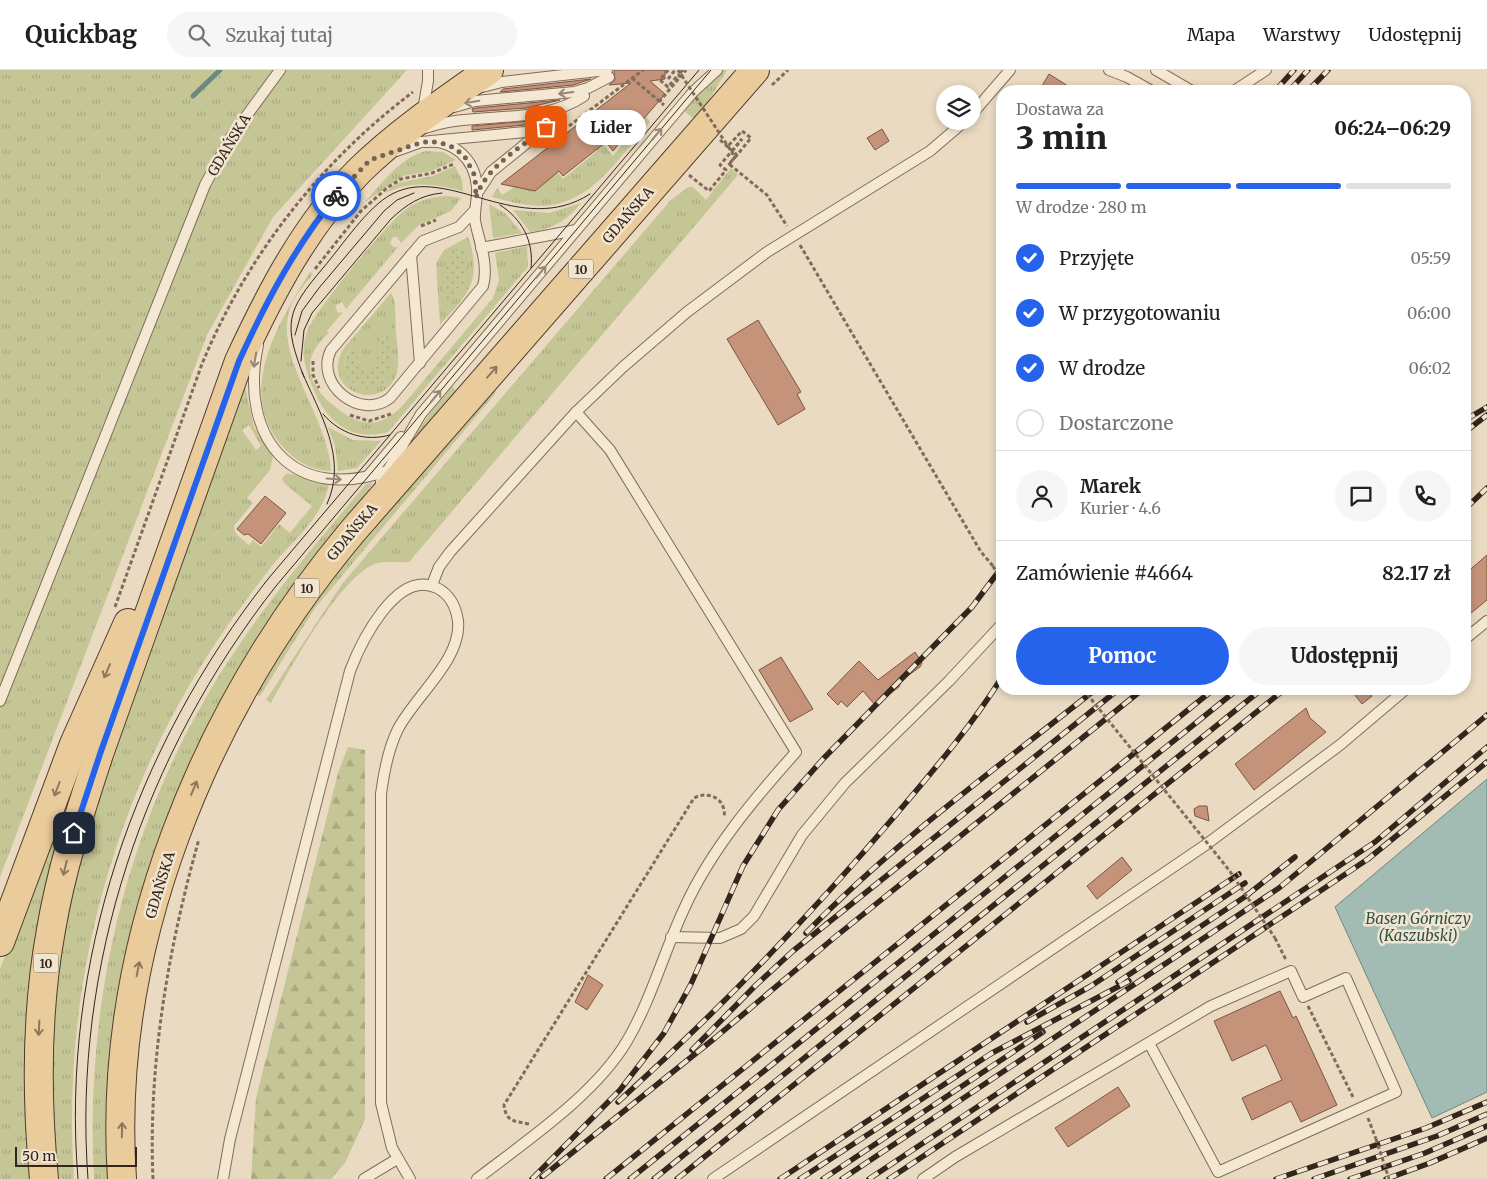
<!DOCTYPE html>
<html lang="pl">
<meta charset="utf-8">
<style>
body{margin:0;font-family:Merriweather,serif;background:#f6f6f6;color:#202124;height:100vh;display:flex;flex-direction:column;font-size:19px;white-space:nowrap}
*{box-sizing:border-box;margin:0}
p{font-size:16px;color:#757577}
.icon{flex:none;width:28px;height:28px;fill:none;stroke:currentColor;stroke-width:2;stroke-linecap:round;stroke-linejoin:round}
.map{position:relative;flex:1;overflow:hidden}
.details{position:absolute;left:996px;top:15px;width:475px;height:610px;display:flex;flex-direction:column;background:#fff;border-radius:20px;box-shadow:0 2px 8px #0003}
.details>*{flex:none}
.controls{position:absolute;left:936px;top:15px;display:grid;gap:10px}
.controls a{display:grid;place-items:center;width:45px;height:45px;border-radius:50%;background:#fff;box-shadow:0 2px 8px #0003;font-size:25px}
.scale{position:absolute;left:15px;bottom:12px;width:122px;box-sizing:border-box;padding-left:5px;border:2px solid #32261d;border-top:0;font-size:14px;line-height:18px;white-space:nowrap;color:#32261d;-webkit-text-stroke:4px #f2e5d0;paint-order:stroke}
.pin{position:absolute;display:grid;place-items:center;width:42px;height:42px;color:#fff;margin:-21px;border-radius:10px;box-shadow:0 2px 8px #0006}
.courier{position:absolute;display:grid;place-items:center;width:50px;height:50px;margin:-25px;border:4px solid #2563eb;border-radius:50%;background:#fff;color:#222;box-shadow:0 1px 6px #0007}
.bubble{position:absolute;height:35px;border-radius:18px;background:#fff;box-shadow:0 2px 8px #0003;font-size:16px;font-weight:800;line-height:35px;text-align:center}
.headline em{font-style:normal;font-weight:800}
.headline div{display:flex;flex-direction:column-reverse}
.headline{display:flex;align-items:center;justify-content:space-between;height:85px;padding:0 20px}
h1{font-size:32px;font-weight:800;line-height:38px}
.bar{display:grid;grid-template-columns:repeat(4,1fr);gap:8px 5px;align-content:center;height:60px;padding:0 20px}
.bar i{height:6px;border-radius:4px;background:#e0e0e0}
.bar .active{background:#2563eb}
.bar p{grid-column:span 4}
.line{display:flex;align-items:center;gap:12px;padding:0 20px;border-top:1px solid #e0e0e0}
.line div{flex:1}
.round{display:grid;place-items:center;flex:none;width:52px;height:52px;border-radius:26px;background:#f6f6f6}
ol{padding:0 20px;list-style:none}
li{display:flex;align-items:center;gap:15px;height:55px}
li p{margin-inline-start:auto}
li .icon{padding:5px;border-radius:50%;background:#2563eb;color:#fff;stroke-width:4}
li:last-child{color:#757577}
li i{width:28px;height:28px;border:2px solid #e0e0e0;border-radius:50%}
.primary-button{display:flex;gap:10px;margin-top:auto;padding:10px 20px}
.primary-button a{flex:1;height:58px;border-radius:30px;background:#2563eb;color:#fff;font-size:20px;font-weight:800;line-height:58px;text-align:center}
.primary-button a+a{background:#f6f6f6;color:#202124}
header{display:flex;align-items:center;gap:30px;box-sizing:border-box;height:70px;padding:0 25px;background:#fff;border-bottom:1px solid #e0e0e0}
header strong{font-size:24px}
nav{display:flex;gap:28px;margin-inline-start:auto;font-size:18px}
.search{width:350px;height:45px;background:#f6f6f6;display:flex;align-items:center;gap:12px;box-sizing:border-box;padding:0 18px;border-radius:28px;color:#757577;font-size:19px}
.map>svg:first-child{display:block}
.grass{fill:url(#grass-tufts);fill-rule:evenodd}
.forest{fill:url(#forest-firs)}
.garden{fill:url(#garden-dots)}
.water{fill:#a3bcb3;stroke:#6b897f}
.lines{fill:none;stroke-linecap:round;stroke-linejoin:round}
.stream{stroke:#6b897f;stroke-width:5}
.building{fill:#c4937a;stroke:#7e5542}
.lane-casing{stroke:#816c5a;stroke-width:12}
.primary-casing{stroke:#4f3b2e;stroke-width:30}
.path{stroke:#816c5a;stroke-width:3;stroke-dasharray:4 2.5;stroke-linecap:butt}
.lane{stroke:#f5e8d3;stroke-width:10}
.primary{stroke:#eacb9b;stroke-width:28}
.tram{stroke:#32261d;stroke-width:1}
.rail-casing{stroke:#32261d;stroke-width:5.5}
.rail{stroke:#f2e5d0;stroke-width:4;stroke-dasharray:11;stroke-linecap:butt}
.path-bridge{stroke:#816c5a;stroke-width:3;stroke-dasharray:4 2.5;stroke-linecap:butt}
.oneway{stroke:#948778}
.oneway2{stroke:#8e785c}
.done{stroke:#726556;stroke-width:5;stroke-dasharray:0 9}
.route{stroke:#2563eb;stroke-width:6}
.labels{text-anchor:middle;dominant-baseline:central;stroke-width:5;stroke-linejoin:round;paint-order:stroke}
.shield{fill:#f2e5d0;stroke:#6c5f53;stroke-width:1}
.shield-label{font-size:12px;font-weight:bold;fill:#32261d}
.street-label{font-size:14px;fill:#32261d;stroke:#f2e5d0}
.water-label{font-size:15px;font-style:italic;fill:#2e514b;stroke:#f2e5d0}
</style>
<header>
<strong>Quickbag</strong>
<div class="search"><svg class="icon" aria-label="search" viewBox="0 0 24 24"><circle cx="10" cy="10" r="6"/><path d="M15 15l6 6"/></svg>Szukaj tutaj</div>
<nav><a>Mapa</a><a>Warstwy</a><a>Udostępnij</a></nav>
</header>
<div class="map">
<svg width="1487" height="1109" viewBox="0 0 1487 1109">
<defs>
<pattern id="grass-tufts" width="24" height="20" patternUnits="userSpaceOnUse" patternTransform="scale(1.25)"><rect width="24" height="20" fill="#c5c696"/><path d="M3 7l-1-3M5 7V3M7 7l1-3M15 17l-1-3M17 17v-4M19 17l1-3" fill="none" stroke="#aaaa81"/></pattern>
<pattern id="forest-firs" width="22" height="20" patternUnits="userSpaceOnUse" patternTransform="scale(1.25)"><rect width="22" height="20" fill="#c5c696"/><path d="M5 1l3.5 6h-7zM16 11l3.5 6h-7z" fill="#aaaa81"/></pattern>
<pattern id="garden-dots" width="8" height="8" patternUnits="userSpaceOnUse" patternTransform="scale(1.25)"><rect width="8" height="8" fill="#c5c696"/><path d="M2 2h.1M6 6h.1" fill="none" stroke="#aaaa81" stroke-width="1.8" stroke-linecap="round"/></pattern>
</defs>
<rect width="100%" height="100%" fill="#e9dac1"/>
<g class="grass">
<path d="M0,0h407l-134,147 -66,118 -207,542z"/>
<path d="M723,0h4l-21,35 -12,14 -12,-10z"/>
<path d="M646,46l4,6c-30,34 -58,83 -109,84 -16,0 -33,-5 -49,-9l5,-9 5,7 48,-32 13,16 34,-28 -8,-10 7,-5 17,20z"/>
<path d="M426,81l17,1 13,8 -25,11 -28,5 -38,26c17,-19 36,-45 61,-51z"/>
<path d="M455,96l7,14 1,11c-29,-7 -50,-11 -78,2l12,-10 36,-7z"/>
<path d="M731,98l7,7 -329,387c-10,1 -29,-2 -37,3 -35,18 -81,102 -101,138l-5,-3 76,-116 328,-383 18,-14h5l13,13z"/>
<path d="M449,126l12,2 -10,13 -32,14 -18,18 -4,-6h-4l-3,7 4,3h4l-52,62 -4,-7 -7,4 3,7 5,-1 -16,19 2,2c-27,23 -25,49 4,72 25,21 46,26 70,0l90,-107 6,-18 -4,-27 32,-7 1,21 -140,165c-37,11 -63,-12 -75,-44 -8,-19 -13,-36 -6,-56 6,-20 81,-110 99,-123 13,-9 27,-13 43,-13z"/>
<path d="M581,133c-14,18 -29,26 -51,29l-17,-22 36,3z"/>
<path d="M489,134l17,10 16,19 -29,5z"/>
<path d="M468,167c3,6 4,13 5,20 5,32 -14,45 -33,68l-4,-62 8,-13z"/>
<path d="M310,202l3,2c-8,10 -17,20 -22,32 -20,49 38,111 40,165 -19,0 -37,-11 -49,-25 -47,-55 -3,-124 28,-174z"/>
<path d="M391,223c6,7 4,30 5,40 1,12 4,27 1,39 -11,43 -80,20 -53,-24zM389,261l2,38 -36,16 -11,-13c0,-10 1,-17 8,-25l10,21 6,1 13,-17 -1,-16z"/>
<path d="M450,315l7,6 -40,45 -1,-3z"/>
<path d="M245,317l9,40 19,30 -3,13 -23,28 6,5 -19,23 2,8 13,11 4,-5 8,7 18,-23 11,9 22,-27 -27,-22 -3,-5 4,-5c15,-1 28,9 43,10 -7,35 -36,56 -58,83 -19,25 -39,51 -56,77 -104,157 -154,347 -141,535h-15c-12,-101 -7,-205 18,-304 19,-73 46,-144 72,-216 32,-91 64,-182 96,-272zM249,355l12,21 -5,4 -14,-20z"/>
<path d="M497,317l-2,7 -180,214 -55,88 -5,-2 32,-54 55,-77z"/>
<path d="M328,357l25,13 28,1 -24,27 -19,3 -3,-25z"/>
<path d="M373,413l-15,22 -58,69 -52,77 -54,101 -32,78 -19,62 -34,210 -1,77h-14c-10,-185 36,-371 139,-525 40,-61 87,-115 133,-170z"/>
<path d="M51,761l8,6 -34,215v58l6,69h-31v-210z"/>
</g>
<path class="forest" d="M348,677l17,3v369l-20,44 -14,16h-80l5,-81 82,-325z"/>
<g class="garden">
<path d="M465,178c7,35 3,35 -20,60 -2,-22 -9,-54 20,-60z"/>
<path d="M385,261h4c1,12 6,31 0,43 -9,22 -36,17 -45,-2 0,-10 2,-17 8,-25l7,8 -2,2 5,11 6,1 13,-17 -1,-16z"/>
</g>
<path class="water" d="M1487,709v313l-55,26 -97,-211z"/>
<g class="lines">
<path class="stream" d="M193,26l27,-26"/>
</g>
<g class="building">
<path d="M614,0h51v9l-15,2 15,13 -37,43 -2,-2 -13,16 -7,-9 -43,34 -4,-5 -24,20 -34,-7 130,-101 -22,2 6,-5z"/>
<path d="M1049,4l27,17h-37z"/>
<path d="M591,9l-18,6 -73,7 3,-3z"/>
<path d="M560,30l-34,8 -53,4 -1,-3 4,-1z"/>
<path d="M540,50l-16,5 -52,5v-4z"/>
<path d="M882,59l7,12 -14,9 -8,-12z"/>
<path d="M758,250l43,72 -4,2 8,15 -27,16 -51,-86z"/>
<path d="M265,426l21,17 -25,31 -13,-10 -4,1 -7,-6z"/>
<path d="M1487,485v45l-22,18v-44z"/>
<path d="M915,582l7,11 -2,4 -18,13 -3,7 -24,18 -12,-14 -16,16 -6,-6 -3,4 -11,-11 32,-33 19,19z"/>
<path d="M781,587l32,52 -23,13 -31,-52z"/>
<path d="M1350,619h16l6,7 -10,8z"/>
<path d="M1306,638l4,10 16,14 -72,58 -19,-26z"/>
<path d="M1199,736h8l2,15 -14,-5 -1,-7z"/>
<path d="M1122,787l10,13 -35,29 -10,-13z"/>
<path d="M588,905l15,10 -16,25 -12,-8z"/>
<path d="M1280,921l13,27 3,-2 41,89 -36,17 -10,-21 -39,19 -10,-22 40,-18 -16,-35 -34,16 -18,-40z"/>
<path d="M1118,1017l12,19 -62,41 -13,-19z"/>
</g>
<g class="lines">
<g class="lane-casing">
<g id="lane">
<path d="M1109,0l18,7 25,14"/>
<path d="M1156,0l36,21"/>
<path d="M482,17l20,-5 105,-12"/>
<path d="M1234,21l32,-21"/>
<path d="M454,37l21,-6 99,-9 14,-4 21,-11"/>
<path d="M423,40l5,-29v-11"/>
<path d="M972,44l38,-44"/>
<path d="M425,58c51,-18 113,-1 159,-32"/>
<path d="M426,72c27,-3 49,17 51,45 1,11 -3,22 -2,34 4,20 14,44 8,65l-93,112c-30,23 -76,-14 -59,-48l92,-109 36,-14 16,-17"/>
<path d="M396,81l25,-9 104,-10 14,-4 20,-11"/>
<path d="M478,122l13,-20 53,-43"/>
<path d="M481,178l95,-18"/>
<path d="M411,185l9,108"/>
<path d="M258,275c-20,94 36,160 132,125"/>
<path d="M368,406l33,-39"/>
<path d="M381,412l40,-68 272,-322 24,-22"/>
<path d="M432,515l7,-18 11,-15 126,-140 47,-45 64,-55 80,-60 163,-101 35,-30"/>
<path d="M1465,569l22,-18"/>
<path d="M0,631l205,-516 26,-48 49,-67"/>
<path d="M671,867l49,1 21,-9 13,-13 48,-81 43,-52 104,-102 53,-57"/>
<path d="M223,1109l7,-40 120,-468c11,-29 47,-103 87,-83 14,7 19,19 21,33 4,38 -42,74 -60,108 -10,20 -14,42 -17,65v309l11,45 18,31"/>
<path d="M364,1109l33,-20"/>
<path d="M477,1109c49,-38 118,-84 150,-138 24,-41 37,-89 57,-132 26,-58 70,-110 112,-157l-186,-302 -34,-38"/>
<path d="M713,1109l491,-333 136,-101 66,-56"/>
<path d="M923,1109l32,-22 256,-151 80,-35 12,26 43,-19 50,114 -178,80 -69,-129"/>
</g>
</g>
<g class="primary-casing">
<g id="primary">
<path d="M0,872l74,-198 54,-121"/>
<path d="M44,1109c-8,-83 -8,-167 7,-249 10,-60 29,-118 48,-176l140,-393c32,-69 67,-137 121,-191 39,-38 85,-69 129,-100"/>
<path d="M122,1109c-16,-234 83,-471 230,-647l403,-462"/>
</g>
</g>
<g class="path">
<path d="M668,0l-8,10 8,7 10,-12 3,2"/>
<path d="M680,3l3,-3"/>
<path d="M632,8l32,27"/>
<path d="M668,9l7,-9"/>
<path d="M772,15l16,-15"/>
<path d="M659,32l27,-32"/>
<path d="M569,56l74,-56"/>
<path d="M720,70l17,15 14,-17 -9,-7 -14,15"/>
<path d="M732,81l10,-12"/>
<path d="M737,85l-8,9 38,31 20,31"/>
<path d="M689,105l20,16 17,-21 -6,-5 12,-14"/>
<path d="M421,156l15,-6"/>
<path d="M800,175l181,307 12,14"/>
<path d="M315,199l46,-58 26,-23 14,-9 31,-6 22,-9"/>
<path d="M313,291v14l6,13"/>
<path d="M350,345l19,6 22,-7"/>
<path d="M115,537l87,-243c44,-107 118,-202 211,-272"/>
<path d="M1275,868l11,22"/>
<path d="M1308,936l45,91"/>
<path d="M1368,1048l8,21"/>
<path d="M529,1054c-13,-3 -23,-1 -25,-19l190,-307c15,-8 33,1 30,20"/>
<path d="M153,1109c-5,-114 15,-230 46,-340"/>
</g>
<use href="#lane" class="lane"/>
<use href="#primary" class="primary"/>
<g class="tram">
<path d="M500,135c22,14 34,36 31,63"/>
<path d="M295,265l7,-24 17,-23 65,-77 13,-11 17,-7"/>
<path d="M301,291l3,-31 8,-17 79,-94c16,-15 30,-24 51,-26"/>
<path d="M302,302c18,42 46,86 25,132"/>
<path d="M304,307c-21,-54 -18,-65 19,-109 19,-22 44,-61 69,-74 57,-30 128,45 198,0"/>
<path d="M323,344c17,20 42,28 67,21"/>
<path d="M78,1109c-18,-216 57,-432 190,-600l431,-509"/>
<path d="M88,1109c-16,-214 57,-426 188,-593l435,-516"/>
</g>
<g class="rail-casing">
<g id="rail">
<path d="M1275,21l19,-21"/>
<path d="M1289,21l19,-21"/>
<path d="M1308,21l20,-21"/>
<path d="M1465,350l22,-13"/>
<path d="M1465,362l22,-17"/>
<path d="M1465,439l22,-21"/>
<path d="M806,863c88,-91 192,-166 290,-244"/>
<path d="M1118,912l128,-86 49,-39"/>
<path d="M1027,952l64,-36 154,-103"/>
<path d="M692,980l64,-65 37,-34 326,-262"/>
<path d="M618,1032c98,-89 190,-184 276,-285 38,-45 77,-90 108,-140"/>
<path d="M542,1107l173,-139 120,-101 308,-248"/>
<path d="M532,1109l88,-89 44,-57 27,-49 52,-118 35,-56 45,-51 149,-152 30,-40"/>
<path d="M606,1109l608,-490"/>
<path d="M630,1109l608,-490"/>
<path d="M654,1109l608,-490"/>
<path d="M677,1109l608,-490"/>
<path d="M780,1109l459,-305"/>
<path d="M800,1109l192,-126 137,-72"/>
<path d="M823,1109l220,-147"/>
<path d="M842,1109l437,-291 208,-173"/>
<path d="M869,1109l506,-337 112,-95"/>
<path d="M889,1109l479,-320 119,-97"/>
<path d="M1276,1109l150,-51 61,-26"/>
<path d="M1314,1109l123,-43 50,-22"/>
<path d="M1350,1109l75,-26 62,-27"/>
<path d="M1386,1109l44,-16 57,-25"/>
</g>
</g>
<use href="#rail" class="rail"/>
<g class="path-bridge">
<path d="M678,0l57,87 -7,9"/>
<path d="M732,81l10,-12"/>
<path d="M993,496l9,16"/>
<path d="M1083,619l146,181 46,68"/>
<path d="M1376,1069l13,40"/>
</g>
</g>
<defs><path id="oneway-shaft" d="M-6 0H5M1.5-3L5.5 0L1.5 3" fill="none" stroke-width="1.6" stroke-linecap="round" stroke-linejoin="round" transform="scale(1.25)"/></defs>
<g class="oneway">
<use href="#oneway-shaft" transform="translate(566 23) rotate(173)"/>
<use href="#oneway-shaft" transform="translate(472 32) rotate(170)"/>
<use href="#oneway-shaft" transform="translate(657 64) rotate(-50)"/>
<use href="#oneway-shaft" transform="translate(541 202) rotate(-50)"/>
<use href="#oneway-shaft" transform="translate(255 290) rotate(99)"/>
<use href="#oneway-shaft" transform="translate(436 326) rotate(-50)"/>
<use href="#oneway-shaft" transform="translate(334 409) rotate(4)"/>
</g>
<g class="oneway2">
<use href="#oneway-shaft" transform="translate(492 302) rotate(-49)"/>
<use href="#oneway-shaft" transform="translate(107 601) rotate(114)"/>
<use href="#oneway-shaft" transform="translate(194 718) rotate(-67)"/>
<use href="#oneway-shaft" transform="translate(57 719) rotate(111)"/>
<use href="#oneway-shaft" transform="translate(65 798) rotate(104)"/>
<use href="#oneway-shaft" transform="translate(138 899) rotate(-79)"/>
<use href="#oneway-shaft" transform="translate(39 958) rotate(93)"/>
<use href="#oneway-shaft" transform="translate(122 1060) rotate(-89)"/>
</g>
<g class="lines">
<path class="done" d="M336,126l34,-36 43,-15 17,-4 19,4 15,10 11,21 1,22c9,-31 46,-51 70,-71"/>
<path class="route" d="M74,763l26,-79 139,-393c27,-59 56,-114 97,-165"/>
</g>
<g class="labels">
<g class="shield">
<rect x="568.5" y="189.5" width="25" height="19" rx="4"/>
<rect x="294.5" y="508.5" width="25" height="19" rx="4"/>
<rect x="33.5" y="883.5" width="25" height="19" rx="4"/>
</g>
<g class="shield-label">
<text x="581" y="199">10</text>
<text x="307" y="518">10</text>
<text x="46" y="893">10</text>
</g>
<g class="street-label">
<text transform="translate(229 75) rotate(-59)">GDAŃSKA</text>
<text transform="translate(628 145) rotate(-49)">GDAŃSKA</text>
<text transform="translate(352 462) rotate(-50)">GDAŃSKA</text>
<text transform="translate(160 815) rotate(-73)">GDAŃSKA</text>
</g>
<g class="water-label">
<text x="1418" y="848">Basen Górniczy<tspan x="1418" dy="17">(Kaszubski)</tspan></text>
</g>
</g>
</svg>
<div class="controls">
<a><svg class="icon" aria-label="layers" viewBox="0 0 24 24"><path d="M12 4l9 5-9 5-9-5zM3 14l9 5 9-5"/></svg></a>
</div>
<div class="scale">50 m</div>
<div class="pin" style="left:546px;top:57px;background:#ea580c"><svg class="icon" aria-label="bag" viewBox="0 0 24 24"><path d="M5 8h14l-1 12H6zM9 8a3 3 0 0 1 6 0"/></svg></div>
<div class="pin" style="left:74px;top:763px;background:#1f2937"><svg class="icon" aria-label="home" viewBox="0 0 24 24"><path d="M3 11l9-7 9 7M6 9v11h12V9"/></svg></div>
<div class="courier" style="left:336px;top:126px"><svg class="icon" aria-label="bike" viewBox="0 0 24 24"><circle cx="6" cy="16" r="4"/><circle cx="18" cy="16" r="4"/><path d="M6 16l4-8h5l3 8M10 8l3 8H6M13 5h3"/></svg></div>
<div class="bubble" style="left:576px;top:40px;width:70px">Lider</div>
<section class="details">
<div class="headline"><div><h1>3 min</h1><p>Dostawa za</p></div><em>06:24–06:29</em></div>
<div class="bar"><i class="active"></i><i class="active"></i><i class="active"></i><i></i><p>W drodze · 280 m</p></div>
<ol>
<li><svg class="icon" aria-label="check" viewBox="0 0 24 24"><path d="M5 12l5 5 9-10"/></svg>Przyjęte<p>05:59</p></li>
<li><svg class="icon" aria-label="check" viewBox="0 0 24 24"><path d="M5 12l5 5 9-10"/></svg>W przygotowaniu<p>06:00</p></li>
<li><svg class="icon" aria-label="check" viewBox="0 0 24 24"><path d="M5 12l5 5 9-10"/></svg>W drodze<p>06:02</p></li>
<li><i></i>Dostarczone</li>
</ol>
<div class="line" style="height:90px"><a class="round"><svg class="icon" aria-label="person" viewBox="0 0 24 24"><circle cx="12" cy="8" r="4"/><path d="M4 21q1-7 8-7t8 7"/></svg></a><div><b>Marek</b><p>Kurier · 4.6</p></div><a class="round"><svg class="icon" aria-label="chat" viewBox="0 0 24 24"><path d="M4 5h16v11H9l-5 4z"/></svg></a><a class="round"><svg class="icon" aria-label="phone" viewBox="0 0 24 24"><path d="M5 4h4l2 5-3 2q2 4 5 5l2-3 5 2v4C11 20 4 13 5 4z"/></svg></a></div>
<div class="line" style="height:65px"><div>Zamówienie #4664</div><b>82.17 zł</b></div>
<div class="primary-button"><a>Pomoc</a><a>Udostępnij</a></div>
</section>
</div>
